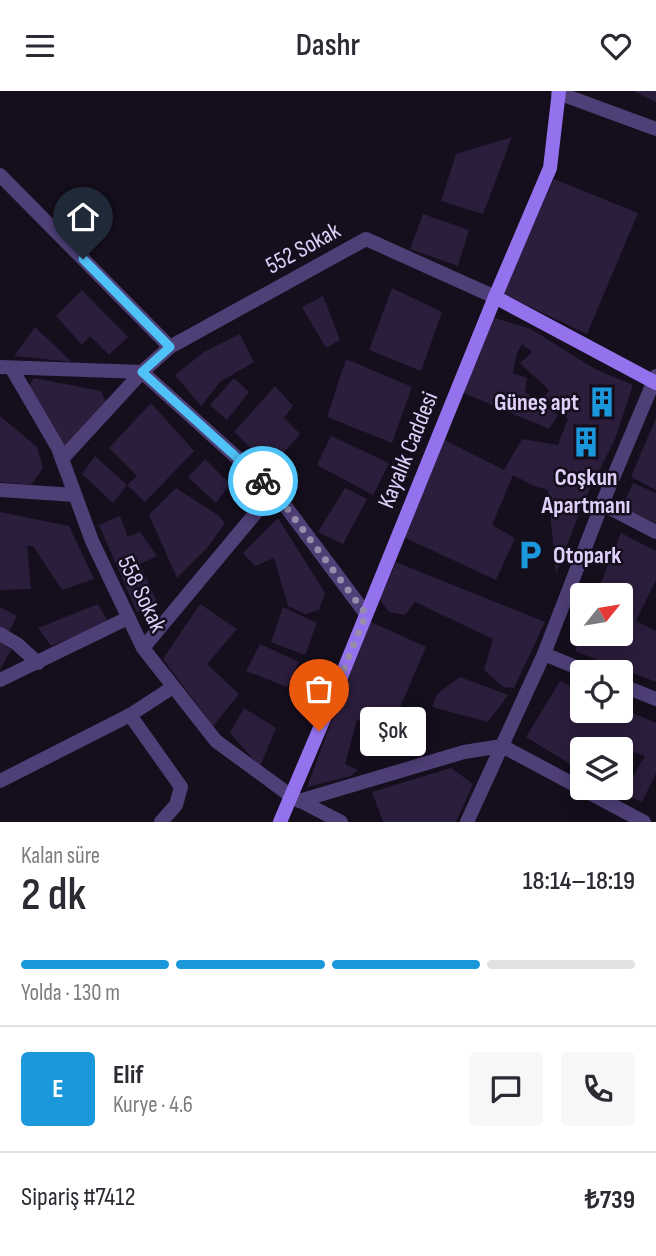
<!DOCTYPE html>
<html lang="tr">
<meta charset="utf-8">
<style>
body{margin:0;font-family:"Sofia Sans Condensed",sans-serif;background:#f7f7f7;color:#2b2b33;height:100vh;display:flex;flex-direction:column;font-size:26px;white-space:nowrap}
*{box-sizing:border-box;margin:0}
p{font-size:23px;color:#7c7c81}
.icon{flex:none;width:38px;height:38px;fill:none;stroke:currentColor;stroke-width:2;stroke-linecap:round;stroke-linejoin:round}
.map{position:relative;height:731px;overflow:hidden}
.panel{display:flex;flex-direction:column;background:#fff;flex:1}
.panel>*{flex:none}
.needle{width:46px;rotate:60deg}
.fabs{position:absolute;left:570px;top:492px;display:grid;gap:14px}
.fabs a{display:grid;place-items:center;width:63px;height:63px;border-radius:7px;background:#fff;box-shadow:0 4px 18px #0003;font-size:35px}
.pin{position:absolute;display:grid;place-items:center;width:60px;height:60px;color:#fff;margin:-72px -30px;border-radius:50% 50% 50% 0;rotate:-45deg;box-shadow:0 0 7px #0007}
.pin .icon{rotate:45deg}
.courier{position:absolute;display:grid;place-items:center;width:70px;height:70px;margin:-35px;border:5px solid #4fc3f7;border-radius:50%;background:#fff;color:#222;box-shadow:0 2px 9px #0007}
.bubble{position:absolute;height:49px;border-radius:7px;background:#fff;box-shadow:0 4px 18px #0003;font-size:23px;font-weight:600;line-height:49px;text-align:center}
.summary em{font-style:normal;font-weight:600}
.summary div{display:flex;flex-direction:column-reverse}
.summary{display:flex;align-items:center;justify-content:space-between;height:119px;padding:0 21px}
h1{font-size:46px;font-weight:600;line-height:52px}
.bar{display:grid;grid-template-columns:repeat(4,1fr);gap:10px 7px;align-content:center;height:84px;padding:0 21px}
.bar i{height:9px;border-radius:5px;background:#e1e1e2}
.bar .on{background:#1a98db}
.bar p{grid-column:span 4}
.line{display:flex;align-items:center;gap:18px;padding:0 21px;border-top:2px solid #e1e1e2}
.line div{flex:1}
.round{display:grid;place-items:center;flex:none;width:74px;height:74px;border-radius:7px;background:#f7f7f7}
header{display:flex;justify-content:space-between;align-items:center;height:91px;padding:0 21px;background:#fff;font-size:32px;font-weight:600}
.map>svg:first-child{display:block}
.building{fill:#2b1d3c}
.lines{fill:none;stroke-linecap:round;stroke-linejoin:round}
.street{stroke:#4f3f77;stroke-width:14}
.secondary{stroke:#9472ee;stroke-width:14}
.done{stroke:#988cac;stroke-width:7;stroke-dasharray:0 12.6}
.route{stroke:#4fc3f7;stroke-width:9}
.labels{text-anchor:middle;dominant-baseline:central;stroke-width:5;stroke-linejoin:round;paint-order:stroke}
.street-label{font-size:24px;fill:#dfd0f9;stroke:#150e1d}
.poi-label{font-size:24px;font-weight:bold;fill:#dfd0f9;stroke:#150e1d;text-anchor:end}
</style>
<header><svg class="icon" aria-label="menu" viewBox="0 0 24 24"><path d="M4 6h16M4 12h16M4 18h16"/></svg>Dashr<svg class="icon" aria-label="heart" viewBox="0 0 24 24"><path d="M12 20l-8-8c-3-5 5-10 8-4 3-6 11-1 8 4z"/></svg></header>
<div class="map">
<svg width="656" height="731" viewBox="0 0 656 731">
<rect width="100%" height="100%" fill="#150e1d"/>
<g class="building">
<path d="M634,0h22v11z"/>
<path d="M512,46l-29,77 -42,-13 15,-47z"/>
<path d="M554,88l84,34 -51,121 -84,-40z"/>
<path d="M423,123l46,16 -11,36 -48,-17z"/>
<path d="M392,197l50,24 -21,59 -52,-21z"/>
<path d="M82,199l46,47 -19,18 -19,-19 -8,9 -26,-29z"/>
<path d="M323,205l17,44 -14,8 -24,-41z"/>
<path d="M492,226l39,12 64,40 38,16 -18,54 -31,62 -28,72 -8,-83 -16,-5 -19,-10 -21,50 23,13 -19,42 -95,-44 42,-97 61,31 18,-31 36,6 10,-26 -26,-19 7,-10 -29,-27 12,-11 -10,-8 -5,9 -4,20 14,5 -2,14 33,23 -9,14 -88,-37z"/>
<path d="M35,236l37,35 -58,-6z"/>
<path d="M240,243l14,28 -34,20 -19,24 -26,-31 29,-23z"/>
<path d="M346,268l66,28 -20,56 -65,-26z"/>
<path d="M34,287l67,13 5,11 -42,49 -36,-64z"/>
<path d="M234,287l15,14 -22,28 -17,-15z"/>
<path d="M275,295l18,20 -9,12 16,16 -29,33 -37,-35z"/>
<path d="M151,312l43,48 -49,51 -18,-17 10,-9 -28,-28z"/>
<path d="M0,325l37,31 6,21 -12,17 -31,-3z"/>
<path d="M656,327v72l-25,-13z"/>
<path d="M331,345l58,27 -16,32 -56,-30z"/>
<path d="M95,365l32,29 -14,18 -31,-29z"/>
<path d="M205,368l25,25 -14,19 -28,-26z"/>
<path d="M633,392l23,10v30l-34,-16z"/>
<path d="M176,397l42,27 7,8 -18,25 -30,30 -28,-63z"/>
<path d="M345,397l22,11 -24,45 -25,-12z"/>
<path d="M0,421l69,14 25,53 -32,11 -29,-44h-6l4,43 -31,1z"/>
<path d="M120,425l8,21 12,-5 17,24 -17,8 16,36 -13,11 -6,1 -38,-87z"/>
<path d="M278,427l47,75 -6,17 -14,4 -17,-8 -14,-48 -19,8 -12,-13z"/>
<path d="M621,442l35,18v29l-20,41 20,10v51l-81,-31 6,-18h40v-38h-25z"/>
<path d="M396,471l149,60 -31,66 -11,-1 -19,-17 9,-31 -78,-37 -10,13 -16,-3 -9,-12z"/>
<path d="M98,513l10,18 -57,24 -13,-18z"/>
<path d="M200,513l37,25 -30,35 32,30 -26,32 -50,-67z"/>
<path d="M0,516l17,9 -8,16 -9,-5z"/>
<path d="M283,516l34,16 -12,32 -34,-13z"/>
<path d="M369,530l57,26 -37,86 -32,-13 -12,44 13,6 -7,6 -44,11z"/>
<path d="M0,550l11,9 -11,20z"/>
<path d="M260,553l39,18 -12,25 -41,-16z"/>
<path d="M460,586l48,18 -20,27 -56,-15 5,-13z"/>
<path d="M560,590l23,11v19h38v-3l35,15v50l-14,29 -20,-8 23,-38 -35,-11 -2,4h-25v23l-57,-35z"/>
<path d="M244,617l32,20 -16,39 -30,-34z"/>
<path d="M451,677l22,16 -17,38h-73l-11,-30z"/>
</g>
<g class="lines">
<g class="street">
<path d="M558,2l98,36"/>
<path d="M0,84l170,172"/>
<path d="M0,276l142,5"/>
<path d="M12,278l46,79 34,93 51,107 73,93 75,55 50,26"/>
<path d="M142,281l132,119 92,123"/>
<path d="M62,368l80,-87 28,-25 196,-108 129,58"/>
<path d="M0,399l75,5"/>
<path d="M602,413l54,28"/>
<path d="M0,543l17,10 21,19"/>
<path d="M143,557l131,-157"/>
<path d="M544,563l44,18"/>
<path d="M0,589l128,-62"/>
<path d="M621,594l35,14"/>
<path d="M130,624l51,72 -5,18 -15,17"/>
<path d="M0,690l130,-66 43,-28"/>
<path d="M299,710l165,-49 38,-6 142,76"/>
<path d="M467,731l77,-168 58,-150 54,-128"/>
</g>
<g class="secondary">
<path d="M495,206l161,86"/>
<path d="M280,731l48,-113 167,-412 55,-129 9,-77"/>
</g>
</g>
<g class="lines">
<path class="done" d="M263,390l11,10 92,123 -47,117"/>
<path class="route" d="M83,168l87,88 -28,25 121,109"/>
</g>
<defs>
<g id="building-bare" transform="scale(2.415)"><path d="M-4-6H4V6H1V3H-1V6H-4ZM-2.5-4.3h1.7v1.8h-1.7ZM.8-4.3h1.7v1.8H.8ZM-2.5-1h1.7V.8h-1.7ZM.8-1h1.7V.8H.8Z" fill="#1a98db" stroke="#150e1d" stroke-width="2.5" paint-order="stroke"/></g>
<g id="parking-bare" transform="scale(2.415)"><path d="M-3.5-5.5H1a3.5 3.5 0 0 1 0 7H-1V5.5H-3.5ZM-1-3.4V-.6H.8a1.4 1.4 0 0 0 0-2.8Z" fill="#1a98db" stroke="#150e1d" stroke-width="2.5" paint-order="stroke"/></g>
</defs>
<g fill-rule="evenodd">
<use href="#building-bare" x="602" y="311"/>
<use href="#building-bare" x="586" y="351"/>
<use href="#parking-bare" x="530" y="464"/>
</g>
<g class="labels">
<g class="street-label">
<text transform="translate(303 157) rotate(-29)">552 Sokak</text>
<text transform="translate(408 359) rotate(-68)">Kayalık Caddesi</text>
<text transform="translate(142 503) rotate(64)">558 Sokak</text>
</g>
<g class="poi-label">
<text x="579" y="311">Güneş apt</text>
<text x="586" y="386" text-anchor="middle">Coşkun<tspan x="586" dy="28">Apartmanı</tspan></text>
<text x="553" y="464" text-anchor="start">Otopark</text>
</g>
</g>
</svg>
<div class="fabs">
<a><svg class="needle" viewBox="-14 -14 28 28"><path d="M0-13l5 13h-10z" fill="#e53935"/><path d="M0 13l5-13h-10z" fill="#7c7c81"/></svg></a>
<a><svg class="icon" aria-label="locate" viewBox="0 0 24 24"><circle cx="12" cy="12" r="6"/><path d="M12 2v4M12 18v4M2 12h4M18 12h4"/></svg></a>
<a><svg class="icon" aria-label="layers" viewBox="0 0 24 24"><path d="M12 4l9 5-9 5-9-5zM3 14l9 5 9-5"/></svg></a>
</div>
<div class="pin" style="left:319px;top:640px;background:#ea580c"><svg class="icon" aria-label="bag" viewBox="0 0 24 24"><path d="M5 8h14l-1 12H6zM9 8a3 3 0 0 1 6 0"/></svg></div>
<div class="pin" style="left:83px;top:168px;background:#1f2937"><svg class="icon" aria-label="home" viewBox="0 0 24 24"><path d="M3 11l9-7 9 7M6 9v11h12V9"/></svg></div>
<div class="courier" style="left:263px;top:390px"><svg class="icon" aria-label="bike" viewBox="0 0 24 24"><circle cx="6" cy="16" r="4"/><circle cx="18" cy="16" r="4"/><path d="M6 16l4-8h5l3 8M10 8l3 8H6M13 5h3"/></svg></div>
<div class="bubble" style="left:360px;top:616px;width:66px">Şok</div>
</div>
<section class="panel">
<div class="summary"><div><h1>2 dk</h1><p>Kalan süre</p></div><em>18:14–18:19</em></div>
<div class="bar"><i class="on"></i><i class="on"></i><i class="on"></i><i></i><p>Yolda · 130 m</p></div>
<div class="line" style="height:126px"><b class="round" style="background:#1a98db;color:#fff">E</b><div><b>Elif</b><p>Kurye · 4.6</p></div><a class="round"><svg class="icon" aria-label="chat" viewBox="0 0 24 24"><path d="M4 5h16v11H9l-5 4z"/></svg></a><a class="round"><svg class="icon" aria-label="phone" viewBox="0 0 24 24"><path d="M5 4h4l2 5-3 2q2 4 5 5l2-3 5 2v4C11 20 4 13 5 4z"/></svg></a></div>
<div class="line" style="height:91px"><div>Sipariş #7412</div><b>₺739</b></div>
</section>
